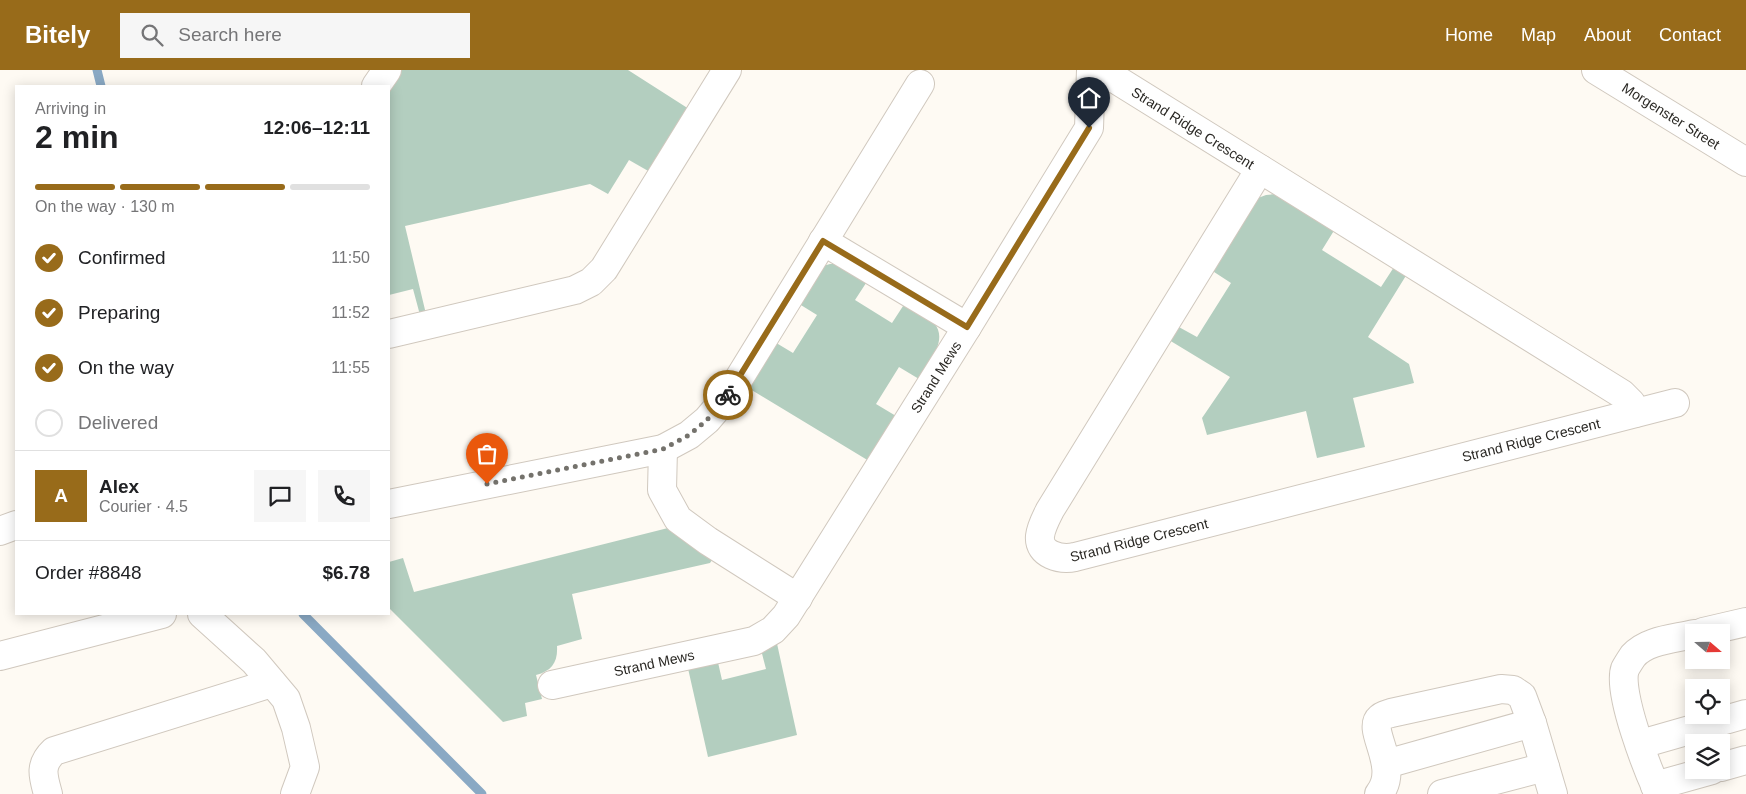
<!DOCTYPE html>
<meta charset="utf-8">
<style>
body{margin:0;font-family:Arial,sans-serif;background:#f6f6f6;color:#202124;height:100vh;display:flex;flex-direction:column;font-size:19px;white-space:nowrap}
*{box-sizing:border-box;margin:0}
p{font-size:16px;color:#757577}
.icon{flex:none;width:28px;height:28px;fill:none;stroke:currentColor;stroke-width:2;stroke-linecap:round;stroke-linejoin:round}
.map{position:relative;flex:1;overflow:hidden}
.drawer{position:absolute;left:15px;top:15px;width:375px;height:530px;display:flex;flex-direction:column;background:#fff;border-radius:0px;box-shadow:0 2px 12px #0003}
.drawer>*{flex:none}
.needle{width:32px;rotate:110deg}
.buttons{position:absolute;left:1685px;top:554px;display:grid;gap:10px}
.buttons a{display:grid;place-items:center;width:45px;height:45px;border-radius:0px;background:#fff;box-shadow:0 2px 12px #0003;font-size:25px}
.pin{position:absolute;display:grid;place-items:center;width:42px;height:42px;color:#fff;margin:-51px -21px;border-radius:50% 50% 50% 0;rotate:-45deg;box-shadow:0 0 5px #0007}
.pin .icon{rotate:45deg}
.courier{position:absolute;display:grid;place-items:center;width:50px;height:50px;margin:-25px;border:4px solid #986b1a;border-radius:50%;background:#fff;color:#222;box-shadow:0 1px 6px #0007}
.headline em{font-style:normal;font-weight:700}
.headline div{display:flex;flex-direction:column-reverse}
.headline{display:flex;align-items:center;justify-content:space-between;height:85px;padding:0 20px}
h1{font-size:32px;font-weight:700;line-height:38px}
.bar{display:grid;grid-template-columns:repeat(4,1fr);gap:8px 5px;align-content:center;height:60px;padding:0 20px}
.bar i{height:6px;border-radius:4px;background:#e0e0e0}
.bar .active{background:#986b1a}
.bar p{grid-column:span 4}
.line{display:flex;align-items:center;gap:12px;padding:0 20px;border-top:1px solid #e0e0e0}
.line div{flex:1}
.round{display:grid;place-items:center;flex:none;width:52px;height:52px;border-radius:0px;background:#f6f6f6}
ol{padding:0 20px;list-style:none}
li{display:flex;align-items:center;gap:15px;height:55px}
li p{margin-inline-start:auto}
li .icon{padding:5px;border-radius:50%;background:#986b1a;color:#fff;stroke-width:4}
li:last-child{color:#757577}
li i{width:28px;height:28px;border:2px solid #e0e0e0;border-radius:50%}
header{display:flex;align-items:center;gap:30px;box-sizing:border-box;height:70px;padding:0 25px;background:#986b1a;color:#fff}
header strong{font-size:24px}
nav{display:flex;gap:28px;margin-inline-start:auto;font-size:18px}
.search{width:350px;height:45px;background:#f6f6f6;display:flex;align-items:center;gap:12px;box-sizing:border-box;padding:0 18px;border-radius:0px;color:#757577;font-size:19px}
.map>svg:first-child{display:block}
.green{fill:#b3cebf}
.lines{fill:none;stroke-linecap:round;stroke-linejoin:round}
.stream{stroke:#8aa9c4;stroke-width:9}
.minor-casing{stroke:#d0c8be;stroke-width:30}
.minor{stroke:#fff;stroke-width:28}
.done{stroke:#74726c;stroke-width:5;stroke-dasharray:0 9}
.route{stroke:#986b1a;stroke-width:6}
.labels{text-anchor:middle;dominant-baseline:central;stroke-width:4;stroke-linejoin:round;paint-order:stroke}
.street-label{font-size:14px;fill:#2a2824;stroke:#fff}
</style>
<header>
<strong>Bitely</strong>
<div class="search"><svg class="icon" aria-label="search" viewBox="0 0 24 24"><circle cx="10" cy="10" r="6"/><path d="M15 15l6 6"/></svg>Search here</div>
<nav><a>Home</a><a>Map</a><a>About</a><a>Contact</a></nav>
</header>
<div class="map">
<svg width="1746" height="724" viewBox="0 0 1746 724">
<rect width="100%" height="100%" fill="#fefaf3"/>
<g class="green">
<path d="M400,0h228l61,39 -39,63 -21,-12 -21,34 -18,-10 -185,42 21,88 -6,1 -7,-26 -24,6v-206z"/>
<path d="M1276,124l59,35 -13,21 59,37 13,-20 13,7 -39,63 41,27 5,19 -61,15 12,49 -48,11 -11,-47 -99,24 -5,-17 28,-41 -61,-37 8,-14 20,11 34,-54 -20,-13 47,-72 8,-3z"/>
<path d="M830,194h6l32,16 -13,20 37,23 13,-20c9,6 22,12 29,20 15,17 -6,41 -15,56l-20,-12 -23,37 20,12 -27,45 -124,-75 28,-45 20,12 24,-38 -21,-13 27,-36z"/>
<path d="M668,458l8,7 38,22 -4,6 -138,31 10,45 -25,7c1,16 -5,25 -21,29l6,24 -17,4 2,13 -24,6 -114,-114v-46l14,-4 11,34z"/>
<path d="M776,569l21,96 -89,22 -21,-93 30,-6 5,22 44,-11 -6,-23z"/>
</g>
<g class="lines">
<g class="stream">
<path d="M97,0l4,16"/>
<path d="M303,544l179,180"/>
</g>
<g class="minor-casing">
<g id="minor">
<path d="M1101,0l521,324 9,9 4,10"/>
<path d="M1596,0l150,92"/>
<path d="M376,16l11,-16"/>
<path d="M1260,99l-210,341c-4,8 -9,17 -10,26 -2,19 21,24 35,21l600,-154"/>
<path d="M823,171l144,86"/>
<path d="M389,264l186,-44 16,-8 13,-13 123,-199"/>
<path d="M663,379l-1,41 16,29 30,22 90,57"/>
<path d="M389,434l274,-55 26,-14 18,-15 23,-27 190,-309"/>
<path d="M0,461l16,-6"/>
<path d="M202,544l52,47 32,38 10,29 9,39 -10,27"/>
<path d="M1703,562l43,-10"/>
<path d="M0,586l162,-42"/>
<path d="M552,615l202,-44 19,-11 13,-14 181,-289 122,-199 2,-58"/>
<path d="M1641,674l105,-30"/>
<path d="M1386,694l146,-41"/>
<path d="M1721,697l25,-7"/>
<path d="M1655,716l57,-16"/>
<path d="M48,724c-5,-18 -9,-29 6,-43l218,-68"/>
<path d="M1379,724c22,-27 -13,-64 1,-76 2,-3 8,-4 11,-5l110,-24 12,1 9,6 10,27 21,71"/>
<path d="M1442,724l103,-27"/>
<path d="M1659,724c-11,-23 -42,-102 -34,-125 2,-4 6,-10 8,-13 14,-16 41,-17 61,-22"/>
</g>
</g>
<use href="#minor" class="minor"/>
</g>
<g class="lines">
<path class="done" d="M487,414l176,-35 26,-14 18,-15 21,-25"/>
<path class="route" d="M728,325l95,-154 144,86 122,-199"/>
</g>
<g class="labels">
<g class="street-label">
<text transform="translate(1671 46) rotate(32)">Morgenster Street</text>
<text transform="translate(1193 58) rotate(32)">Strand Ridge Crescent</text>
<text transform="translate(936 307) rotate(-58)">Strand Mews</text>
<text transform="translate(1531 370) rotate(-14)">Strand Ridge Crescent</text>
<text transform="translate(1139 470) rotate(-14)">Strand Ridge Crescent</text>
<text transform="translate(654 593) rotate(-12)">Strand Mews</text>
</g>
</g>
</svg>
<div class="buttons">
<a><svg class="needle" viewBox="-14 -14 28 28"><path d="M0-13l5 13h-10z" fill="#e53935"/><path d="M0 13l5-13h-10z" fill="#757577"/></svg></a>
<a><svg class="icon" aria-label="locate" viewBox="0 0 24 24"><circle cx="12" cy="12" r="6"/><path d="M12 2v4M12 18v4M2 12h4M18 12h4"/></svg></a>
<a><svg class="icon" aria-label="layers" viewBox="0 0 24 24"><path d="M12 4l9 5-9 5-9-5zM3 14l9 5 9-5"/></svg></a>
</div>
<div class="pin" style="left:487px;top:414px;background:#ea580c"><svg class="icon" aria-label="bag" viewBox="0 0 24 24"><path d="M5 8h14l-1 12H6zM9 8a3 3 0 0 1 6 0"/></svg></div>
<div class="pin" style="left:1089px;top:58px;background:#1f2937"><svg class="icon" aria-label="home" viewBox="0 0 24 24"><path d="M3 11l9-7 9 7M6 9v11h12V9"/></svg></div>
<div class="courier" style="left:728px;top:325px"><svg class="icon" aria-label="bike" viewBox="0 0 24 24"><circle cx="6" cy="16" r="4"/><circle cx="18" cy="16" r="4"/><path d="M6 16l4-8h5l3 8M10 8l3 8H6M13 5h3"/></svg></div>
<section class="drawer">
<div class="headline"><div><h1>2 min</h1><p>Arriving in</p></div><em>12:06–12:11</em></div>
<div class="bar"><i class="active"></i><i class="active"></i><i class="active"></i><i></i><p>On the way · 130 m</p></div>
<ol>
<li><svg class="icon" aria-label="check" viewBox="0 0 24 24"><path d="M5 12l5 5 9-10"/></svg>Confirmed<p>11:50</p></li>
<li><svg class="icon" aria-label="check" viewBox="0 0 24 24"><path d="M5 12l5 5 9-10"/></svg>Preparing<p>11:52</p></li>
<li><svg class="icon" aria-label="check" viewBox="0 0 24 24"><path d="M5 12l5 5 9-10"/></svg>On the way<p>11:55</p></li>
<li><i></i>Delivered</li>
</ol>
<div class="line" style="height:90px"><b class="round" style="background:#986b1a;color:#fff">A</b><div><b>Alex</b><p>Courier · 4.5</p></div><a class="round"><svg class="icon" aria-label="chat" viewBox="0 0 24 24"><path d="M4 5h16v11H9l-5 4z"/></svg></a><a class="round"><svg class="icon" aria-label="phone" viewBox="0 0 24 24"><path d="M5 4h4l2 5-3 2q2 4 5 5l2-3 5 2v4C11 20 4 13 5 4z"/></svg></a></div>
<div class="line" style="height:65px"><div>Order #8848</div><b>$6.78</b></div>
</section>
</div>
